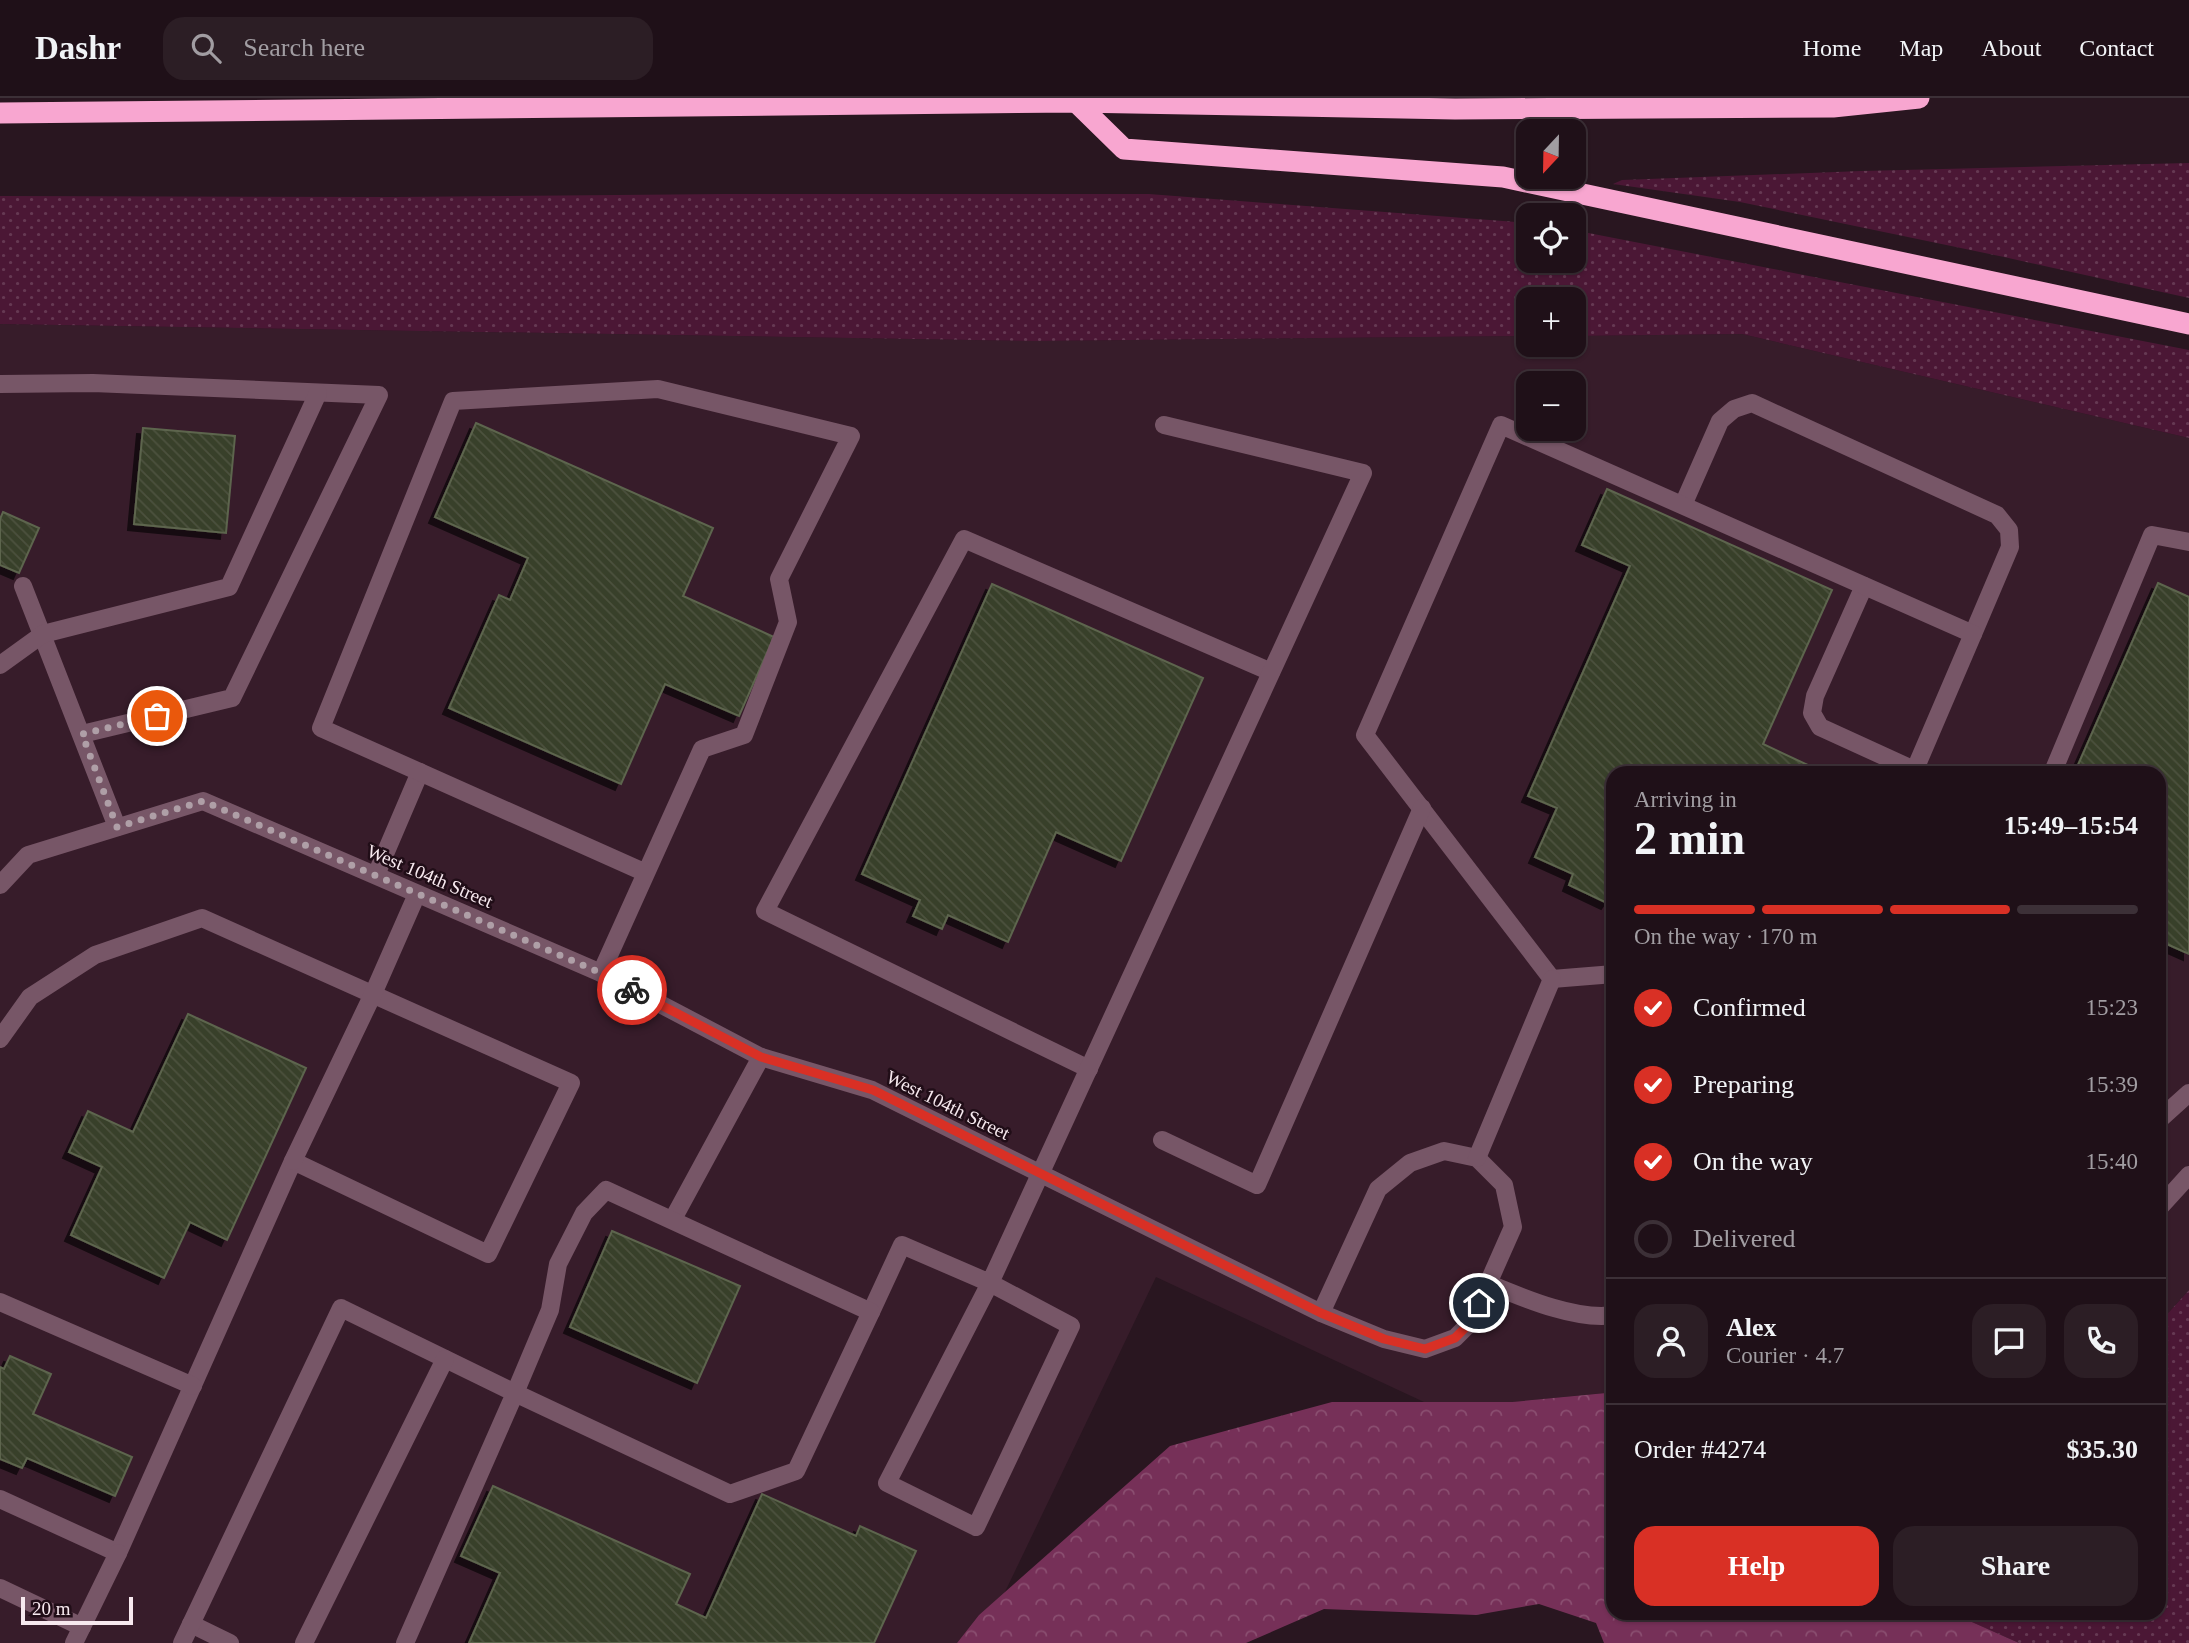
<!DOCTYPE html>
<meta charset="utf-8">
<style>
body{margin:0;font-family:Georgia,serif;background:#2c1e25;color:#f1f3f6;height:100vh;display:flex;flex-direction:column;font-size:26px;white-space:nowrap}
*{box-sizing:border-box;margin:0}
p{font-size:23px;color:#a19da2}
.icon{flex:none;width:38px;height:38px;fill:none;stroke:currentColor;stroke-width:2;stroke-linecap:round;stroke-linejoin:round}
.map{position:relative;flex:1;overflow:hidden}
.details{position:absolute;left:1606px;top:668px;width:560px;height:854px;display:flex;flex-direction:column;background:#1f1018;border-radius:21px;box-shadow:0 2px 5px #0004,0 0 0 2px #3c3037}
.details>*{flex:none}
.needle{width:46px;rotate:202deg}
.controls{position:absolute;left:1516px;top:21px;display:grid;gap:14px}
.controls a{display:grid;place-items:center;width:70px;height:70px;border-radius:14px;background:#1f1018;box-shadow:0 2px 5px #0004,0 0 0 2px #3c3037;font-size:35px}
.scale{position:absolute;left:21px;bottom:18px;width:112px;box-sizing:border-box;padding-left:7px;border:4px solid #f7e9ef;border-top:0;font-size:19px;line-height:24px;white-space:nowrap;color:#f7e9ef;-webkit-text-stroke:5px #200d17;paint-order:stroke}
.pin{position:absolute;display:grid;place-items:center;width:60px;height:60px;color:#fff;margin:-30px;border:4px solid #fff;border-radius:50%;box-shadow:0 2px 7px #0007}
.courier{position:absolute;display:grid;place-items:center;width:70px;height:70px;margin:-35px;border:5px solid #d93025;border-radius:50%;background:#fff;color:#222;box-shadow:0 2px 9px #0007}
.head em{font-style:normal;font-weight:700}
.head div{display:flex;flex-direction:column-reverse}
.head{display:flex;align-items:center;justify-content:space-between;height:119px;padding:0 28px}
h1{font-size:46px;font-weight:700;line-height:52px}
.bar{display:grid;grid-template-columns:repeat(4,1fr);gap:10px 7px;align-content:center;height:84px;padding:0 28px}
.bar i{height:9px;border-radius:5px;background:#3c3037}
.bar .active{background:#d93025}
.bar p{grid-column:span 4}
.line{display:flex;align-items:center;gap:18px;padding:0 28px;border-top:2px solid #3c3037}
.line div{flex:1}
.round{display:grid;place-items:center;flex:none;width:74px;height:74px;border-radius:21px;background:#2c1e25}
ol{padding:0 28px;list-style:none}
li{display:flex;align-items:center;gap:21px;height:77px}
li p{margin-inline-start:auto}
li .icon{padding:7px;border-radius:50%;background:#d93025;color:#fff;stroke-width:4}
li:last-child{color:#a19da2}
li i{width:38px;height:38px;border:4px solid #3c3037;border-radius:50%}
.button{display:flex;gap:14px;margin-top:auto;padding:14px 28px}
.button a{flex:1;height:80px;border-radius:21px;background:#d93025;color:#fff;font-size:28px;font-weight:700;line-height:80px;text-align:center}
.button a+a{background:#2c1e25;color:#f1f3f6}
header{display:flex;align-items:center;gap:42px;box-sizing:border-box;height:98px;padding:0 35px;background:#1f1018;border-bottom:2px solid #3c3037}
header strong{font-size:33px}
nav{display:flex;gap:38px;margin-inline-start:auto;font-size:24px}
.search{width:490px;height:63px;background:#2c1e25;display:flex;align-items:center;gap:18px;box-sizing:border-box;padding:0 24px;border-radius:21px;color:#a19da2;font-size:26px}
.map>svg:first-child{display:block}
.built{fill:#371c2a;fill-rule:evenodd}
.grass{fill:url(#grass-dots)}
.forest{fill:url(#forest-crowns)}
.building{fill:url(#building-back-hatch);stroke:#5d654e;stroke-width:2;filter:url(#shadow)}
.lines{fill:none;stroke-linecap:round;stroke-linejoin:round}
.minor{stroke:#775667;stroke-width:18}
.highway{stroke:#f8a6d0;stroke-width:21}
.done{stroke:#af9fa7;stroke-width:7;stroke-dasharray:0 12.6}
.route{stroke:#d93025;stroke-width:9}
.labels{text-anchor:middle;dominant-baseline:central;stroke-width:5;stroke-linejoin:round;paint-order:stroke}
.street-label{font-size:19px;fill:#f7e9ef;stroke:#200d17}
</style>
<header>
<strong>Dashr</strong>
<div class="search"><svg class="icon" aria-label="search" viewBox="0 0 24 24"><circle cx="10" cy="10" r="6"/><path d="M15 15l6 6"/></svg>Search here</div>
<nav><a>Home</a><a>Map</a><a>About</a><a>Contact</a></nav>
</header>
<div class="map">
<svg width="2189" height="1545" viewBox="0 0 2189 1545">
<defs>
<pattern id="grass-dots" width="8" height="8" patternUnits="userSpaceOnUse" patternTransform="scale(1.75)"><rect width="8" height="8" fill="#4b1735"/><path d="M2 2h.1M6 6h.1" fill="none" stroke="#663953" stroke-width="1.8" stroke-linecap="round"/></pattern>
<pattern id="forest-crowns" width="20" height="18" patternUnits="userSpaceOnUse" patternTransform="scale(1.75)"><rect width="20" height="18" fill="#763058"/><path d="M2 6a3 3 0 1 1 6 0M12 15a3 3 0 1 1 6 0" fill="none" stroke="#8a4e70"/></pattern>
<pattern id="building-back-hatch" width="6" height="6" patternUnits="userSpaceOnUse" patternTransform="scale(1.75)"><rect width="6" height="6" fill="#383f29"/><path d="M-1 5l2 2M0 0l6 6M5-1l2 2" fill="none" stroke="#4c523e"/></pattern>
<filter id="shadow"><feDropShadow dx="-6" dy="6" stdDeviation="0" flood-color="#0009"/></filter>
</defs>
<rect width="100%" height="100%" fill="#291620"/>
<path class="built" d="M0,226l1034,17 494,-5v9h45v-9l169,-2 447,104v852l-29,32v-548h-546l-1,628 -8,-9 -93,9h-88l-268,-125 -152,317 -25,21 -22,28h-957zM1528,285h45v46h-45z"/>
<g class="grass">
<path d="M2189,65v135l-185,-41 -264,-55 -127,-18 9,-4 239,-9z"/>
<path d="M725,96h424l379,29v38h45v-31l616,120v88l-447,-104 -169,2v-37h-45v37l-494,5 -1034,-17v-128l393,1z"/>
<path d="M2189,1192v353h-170l-65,-29h206v-292z"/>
</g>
<path class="forest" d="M1606,1295l8,9v212h340l65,29h-415l-8,-20 -57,-19 -63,11 -152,-6 -78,34h-289l22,-28 191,-169 162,-44h180z"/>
<g class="building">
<path d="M476,325l237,105 -30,68 91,41 -35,79 -74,-32 -44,100 -172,-76 50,-113 11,5 18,-42 -93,-41z"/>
<path d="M143,330l92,8 -9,97 -92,-9z"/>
<path d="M1607,391l225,101 -69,154 64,30h-213v119l-7,10 -38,-18 4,-11 -38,-17 22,-49 -29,-12 102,-230 -48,-21z"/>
<path d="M3,414l36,16 -20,45 -19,-8v-46z"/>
<path d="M2158,485l31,14v357l-29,-13v-167h-86z"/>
<path d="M992,486l211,94 -82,183 -65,-29 -48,110 -60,-27 -6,14 -29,-13 7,-16 -58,-26z"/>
<path d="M188,916l118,54 -79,172 -37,-18 -26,56 -93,-43 31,-68 -33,-15 19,-41 45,21z"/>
<path d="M612,1133l128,55 -43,97 -127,-56z"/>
<path d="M10,1258l41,18 -18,40 99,43 -17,39 -88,-38 -5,10 -22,-9v-92l4,2z"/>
<path d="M493,1388l197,88 -14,30 30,14 56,-124 94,42 4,-10 56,25 -42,92h-405l31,-70 -39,-17z"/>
</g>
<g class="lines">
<g class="minor">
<path d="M0,286l93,-1 286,12 -147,303 -150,36"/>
<path d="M1683,407l37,-84 14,-12 18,-6 245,112 12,15 1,17 -37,87"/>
<path d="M23,488l94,241"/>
<path d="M1864,488l-49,110 -3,17 8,14 94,43"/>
<path d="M0,567l43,-31 186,-47 89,-194"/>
<path d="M2052,676l100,-239 37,7"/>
<path d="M376,777l44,-103"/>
<path d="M0,787l28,-30 175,-54 398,172 160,84 111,33 449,223 63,26 41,10 30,-11 16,-16 42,-95 -9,-42 -27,-27 -33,-7 -34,12 -32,26 -57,124"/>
<path d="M601,875l101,-224 42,-14 44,-113 -9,-43 72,-143 -193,-47 -205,12 -132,327 325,145"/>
<path d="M1552,881l-187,-244 136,-310 472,209 -60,140"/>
<path d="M1552,881l62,-5"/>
<path d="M0,941l30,-42 65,-42 107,-37 369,165 -83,171 -195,-93 -175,392 -118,-54"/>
<path d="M1089,971l-324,-158 199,-372 307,133"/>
<path d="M2160,1021l29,-26"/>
<path d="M1162,1042l95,45 165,-377"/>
<path d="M1477,1060l75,-179"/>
<path d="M293,1063l80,-167 44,-100"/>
<path d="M2160,1109l29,-32"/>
<path d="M673,1121l88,-162"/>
<path d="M1487,1185c34,14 89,38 127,32"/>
<path d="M0,1204l193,84"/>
<path d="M871,1214l31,-67 88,38 81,43 -95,201 -89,-44 103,-200 373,-810 -199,-48"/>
<path d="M0,1490l82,39"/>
<path d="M191,1526l39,19"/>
<path d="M74,1545l44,-90"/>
<path d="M182,1545l159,-335 174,85 35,-83 8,-46 26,-51 22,-23 265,122 -75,159 -66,23 -215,-101 -110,250"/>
<path d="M304,1545l141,-284"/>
</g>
<g class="highway">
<path d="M1076,4l48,47 379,28 686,147"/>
<path d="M0,15l1076,-11 379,7 378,-2 86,-9"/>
</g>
</g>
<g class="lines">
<path class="done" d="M157,618l-75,18 35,93 86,-26 398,172 31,17"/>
<path class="route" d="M632,892l129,67 112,33 448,223 63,26 41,10 30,-11 16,-16 8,-19"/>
</g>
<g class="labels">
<g class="street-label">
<text transform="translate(430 778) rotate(23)">West 104th Street</text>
<text transform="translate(948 1007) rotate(26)">West 104th Street</text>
</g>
</g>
</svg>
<div class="controls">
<a><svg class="needle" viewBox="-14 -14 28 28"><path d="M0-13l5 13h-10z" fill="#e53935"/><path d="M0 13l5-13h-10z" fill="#a19da2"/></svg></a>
<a><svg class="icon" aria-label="locate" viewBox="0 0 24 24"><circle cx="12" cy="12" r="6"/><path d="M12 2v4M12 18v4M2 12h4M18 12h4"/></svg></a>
<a>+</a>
<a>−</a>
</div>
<div class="scale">20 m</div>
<div class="pin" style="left:157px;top:618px;background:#ea580c"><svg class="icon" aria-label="bag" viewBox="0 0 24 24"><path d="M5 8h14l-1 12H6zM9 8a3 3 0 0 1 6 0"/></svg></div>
<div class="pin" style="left:1479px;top:1205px;background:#1f2937"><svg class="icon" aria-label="home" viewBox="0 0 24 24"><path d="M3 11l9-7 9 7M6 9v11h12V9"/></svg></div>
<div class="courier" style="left:632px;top:892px"><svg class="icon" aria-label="bike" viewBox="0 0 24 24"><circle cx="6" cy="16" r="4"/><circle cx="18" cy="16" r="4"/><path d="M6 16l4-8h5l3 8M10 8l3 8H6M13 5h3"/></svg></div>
<section class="details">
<div class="head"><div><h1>2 min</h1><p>Arriving in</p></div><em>15:49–15:54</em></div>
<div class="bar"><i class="active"></i><i class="active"></i><i class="active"></i><i></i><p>On the way · 170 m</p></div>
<ol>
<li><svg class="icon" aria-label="check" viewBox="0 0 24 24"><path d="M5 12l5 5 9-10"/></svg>Confirmed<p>15:23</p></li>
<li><svg class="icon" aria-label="check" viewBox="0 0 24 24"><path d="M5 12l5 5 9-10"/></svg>Preparing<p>15:39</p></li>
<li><svg class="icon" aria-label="check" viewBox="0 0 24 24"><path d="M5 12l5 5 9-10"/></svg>On the way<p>15:40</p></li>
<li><i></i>Delivered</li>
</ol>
<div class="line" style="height:126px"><a class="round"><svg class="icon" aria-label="person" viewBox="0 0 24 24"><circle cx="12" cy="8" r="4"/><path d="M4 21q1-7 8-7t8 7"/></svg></a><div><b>Alex</b><p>Courier · 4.7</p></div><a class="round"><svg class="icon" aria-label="chat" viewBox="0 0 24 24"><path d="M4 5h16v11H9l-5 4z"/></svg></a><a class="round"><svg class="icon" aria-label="phone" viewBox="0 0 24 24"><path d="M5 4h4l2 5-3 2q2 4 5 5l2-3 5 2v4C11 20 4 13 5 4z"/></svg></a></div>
<div class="line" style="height:91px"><div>Order #4274</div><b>$35.30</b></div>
<div class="button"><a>Help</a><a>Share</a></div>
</section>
</div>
